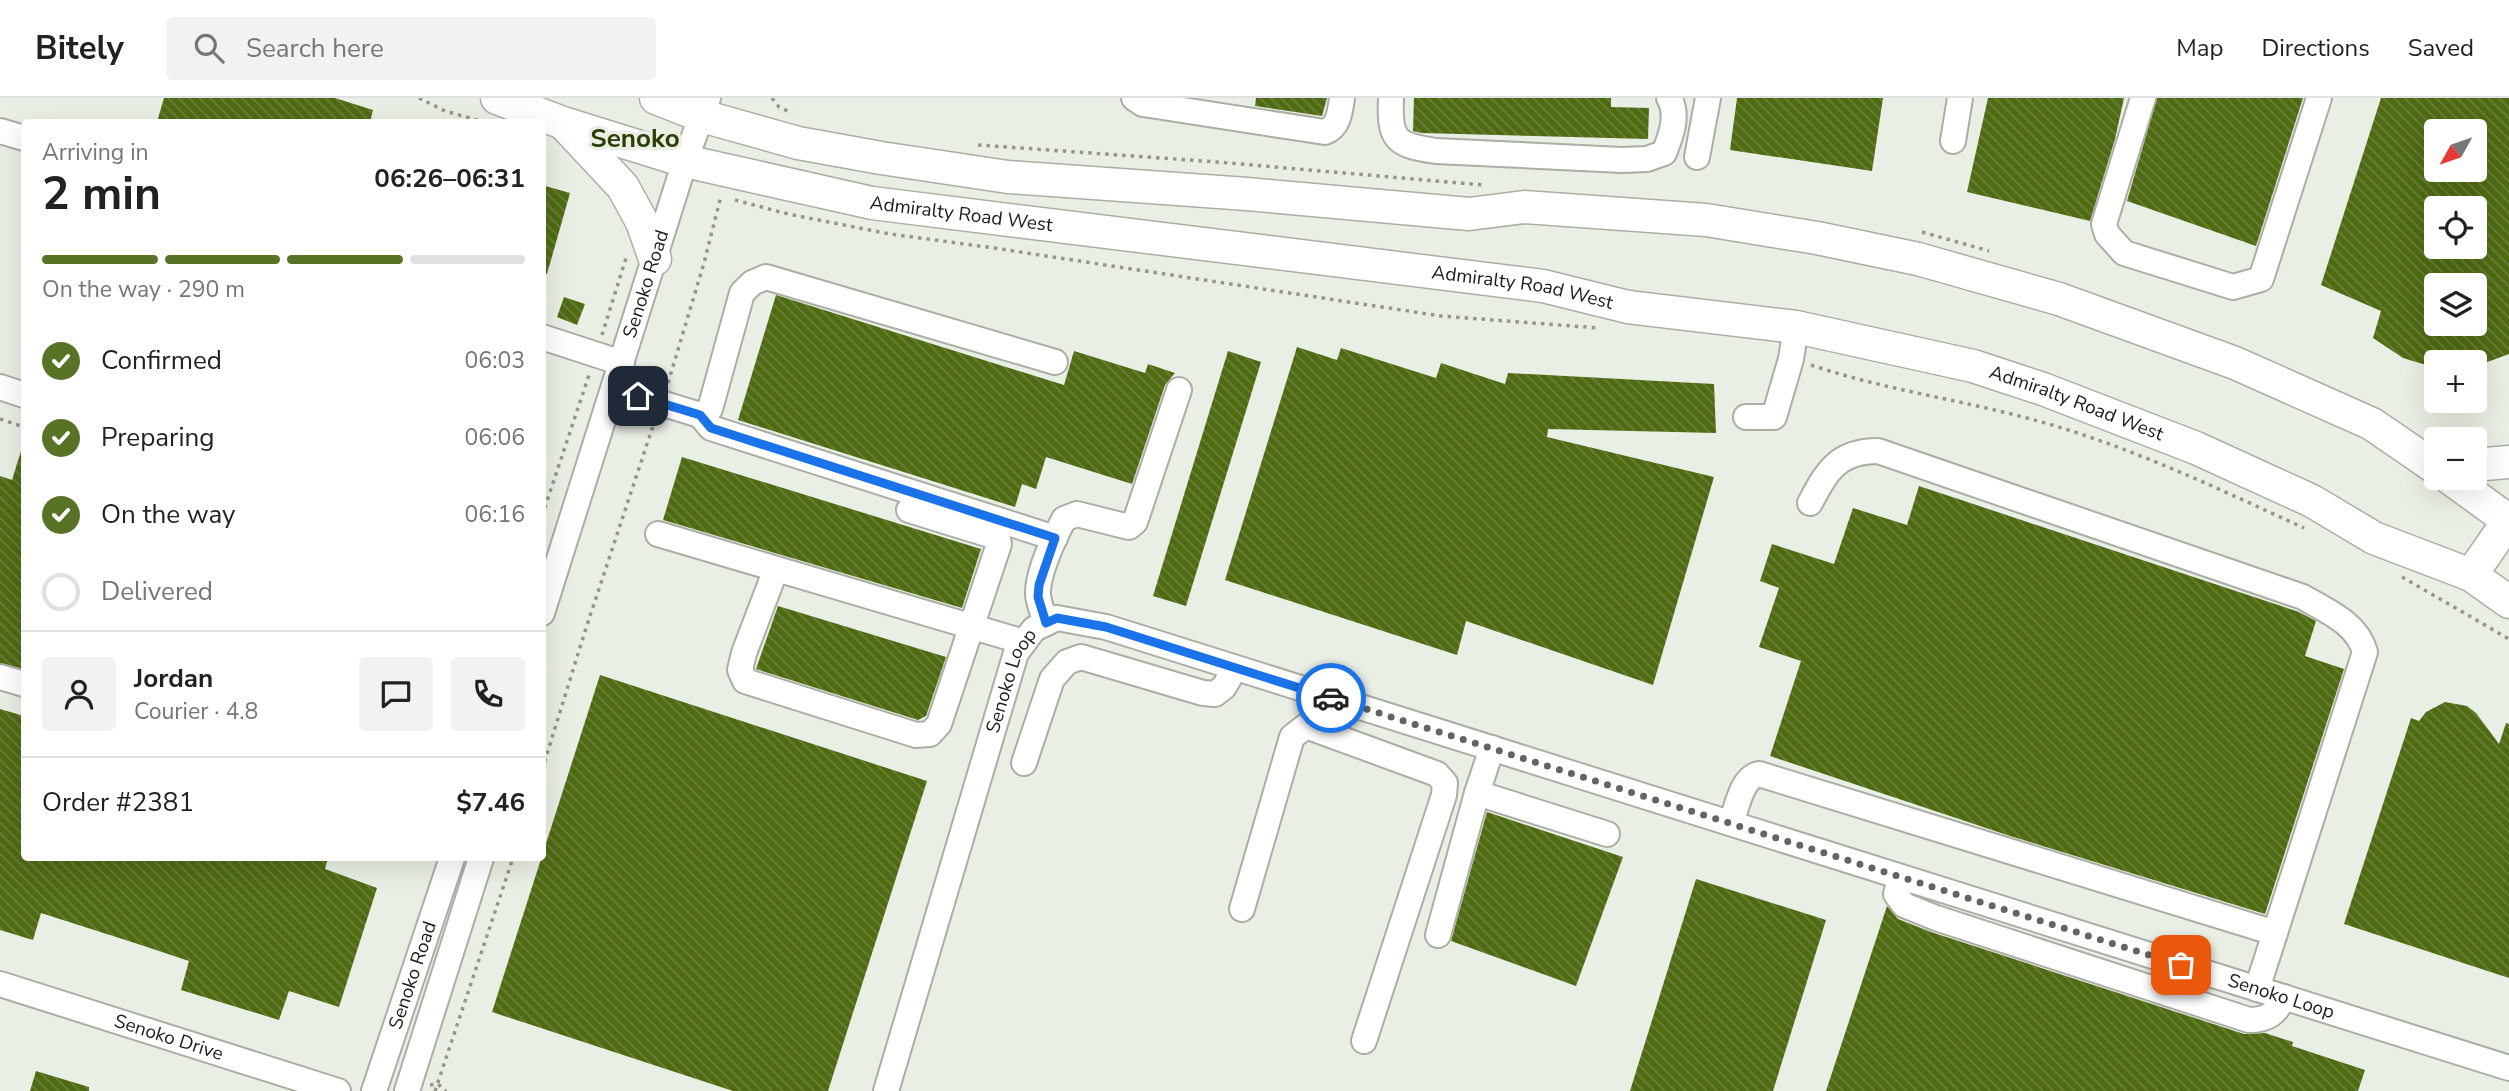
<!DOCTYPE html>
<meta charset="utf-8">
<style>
body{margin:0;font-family:"Nunito Sans",sans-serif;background:#f2f2f2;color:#222;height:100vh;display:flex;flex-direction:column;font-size:26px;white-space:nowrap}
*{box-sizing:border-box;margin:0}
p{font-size:23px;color:#767676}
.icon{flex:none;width:38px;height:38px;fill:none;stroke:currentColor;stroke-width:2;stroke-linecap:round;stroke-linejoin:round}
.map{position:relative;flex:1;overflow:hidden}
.side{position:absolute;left:21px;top:21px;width:525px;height:742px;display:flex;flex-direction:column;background:#fff;border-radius:7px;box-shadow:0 7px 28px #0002}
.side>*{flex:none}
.needle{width:46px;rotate:230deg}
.tools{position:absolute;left:2424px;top:21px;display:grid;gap:14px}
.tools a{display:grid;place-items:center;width:63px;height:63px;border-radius:7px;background:#fff;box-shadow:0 7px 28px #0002;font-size:35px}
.pin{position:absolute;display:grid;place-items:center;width:60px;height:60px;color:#fff;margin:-30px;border-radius:14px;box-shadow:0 4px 10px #0006}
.courier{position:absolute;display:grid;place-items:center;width:70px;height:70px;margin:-35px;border:5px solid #1a73e8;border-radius:50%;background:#fff;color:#222;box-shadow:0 2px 9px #0007}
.head em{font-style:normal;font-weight:700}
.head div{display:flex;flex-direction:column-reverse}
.head{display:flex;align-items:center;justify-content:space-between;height:119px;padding:0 21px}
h1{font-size:46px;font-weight:700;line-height:52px}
.bar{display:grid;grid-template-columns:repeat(4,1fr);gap:10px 7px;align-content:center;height:84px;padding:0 21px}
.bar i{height:9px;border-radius:5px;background:#e0e0e0}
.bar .selected{background:#597326}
.bar p{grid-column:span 4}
.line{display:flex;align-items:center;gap:18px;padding:0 21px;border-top:2px solid #e0e0e0}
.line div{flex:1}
.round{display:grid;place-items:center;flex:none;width:74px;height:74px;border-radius:7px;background:#f2f2f2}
ol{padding:0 21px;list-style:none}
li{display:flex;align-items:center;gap:21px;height:77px}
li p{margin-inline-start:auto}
li .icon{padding:7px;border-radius:50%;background:#597326;color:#fff;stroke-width:4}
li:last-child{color:#767676}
li i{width:38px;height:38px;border:4px solid #e0e0e0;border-radius:50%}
header{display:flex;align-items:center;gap:42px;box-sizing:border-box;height:98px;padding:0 35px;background:#fff;border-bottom:2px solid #e0e0e0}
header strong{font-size:33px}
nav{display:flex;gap:38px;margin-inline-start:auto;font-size:24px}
.search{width:490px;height:63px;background:#f2f2f2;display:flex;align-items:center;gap:18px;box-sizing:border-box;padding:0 24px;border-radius:7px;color:#767676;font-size:26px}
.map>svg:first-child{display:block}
.building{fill:url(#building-back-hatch);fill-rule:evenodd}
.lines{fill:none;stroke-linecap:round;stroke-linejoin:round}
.minor-casing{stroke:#aaaea5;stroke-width:28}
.major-casing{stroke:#aaaea5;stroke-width:35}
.path{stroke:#92968e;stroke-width:3.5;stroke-dasharray:3.5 5;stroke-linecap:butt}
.minor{stroke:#fff;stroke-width:24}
.major{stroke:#fff;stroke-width:32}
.done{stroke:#636660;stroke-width:7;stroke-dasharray:0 12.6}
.route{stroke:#1a73e8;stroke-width:9}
.labels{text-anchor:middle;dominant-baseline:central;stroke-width:7;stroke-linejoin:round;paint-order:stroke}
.street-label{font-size:19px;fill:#1b1d19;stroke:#eaefe5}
.district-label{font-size:26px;font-weight:bold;fill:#2c3e06;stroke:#eaefe5}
</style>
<header>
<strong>Bitely</strong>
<div class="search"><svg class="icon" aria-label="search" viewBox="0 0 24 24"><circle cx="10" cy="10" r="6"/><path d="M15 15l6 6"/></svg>Search here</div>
<nav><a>Map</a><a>Directions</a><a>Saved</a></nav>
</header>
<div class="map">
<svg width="2509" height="993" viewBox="0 0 2509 993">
<defs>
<pattern id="building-back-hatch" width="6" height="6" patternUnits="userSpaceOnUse" patternTransform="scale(1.75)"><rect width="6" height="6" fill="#4f6b12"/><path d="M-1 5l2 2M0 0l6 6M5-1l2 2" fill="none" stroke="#6a7f3c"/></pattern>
</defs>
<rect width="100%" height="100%" fill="#eaefe5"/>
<g class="building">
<path d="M164,0h171l38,12 -3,12h-213z"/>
<path d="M1256,0h71l-5,18 -67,-10z"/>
<path d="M1414,0h197v9l38,1 -1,31 -227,-6 -8,-2z"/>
<path d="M1737,0h146l-11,73 -142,-21z"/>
<path d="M1988,0h136l-9,41 -25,82 -123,-29z"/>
<path d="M2157,0h146l-47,148 -129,-45z"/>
<path d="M2381,0h128v256l-35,13v-5h-38v6l-33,-10 -30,-20 8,-27 -60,-26zM2436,33h38v39h-38zM2436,110h38v39h-38zM2436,187h38v39h-38z"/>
<path d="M542,87l28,8 -23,81h-5z"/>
<path d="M776,197l288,90 10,-34 71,22 3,-9 27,9 -10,12 -33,99 -86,-27 -10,32 -14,-5 -7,23 -277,-87z"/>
<path d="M564,199l21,7 -8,21 -20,-8z"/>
<path d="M1297,249l40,13 4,-12 95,30 5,-15 64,21 3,-11 206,11 2,49 -168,-4 -1,8 167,40 -61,208 -187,-64 -9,34 -232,-75z"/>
<path d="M1228,253l33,11 -75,244 -33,-10z"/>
<path d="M21,353l3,1v217l-24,-6v-187l12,4z"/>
<path d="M682,359l299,92 -19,59 -299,-88z"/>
<path d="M1919,388l380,126 17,9 -11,35 39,13 -79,245 -255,-78 -240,-80 31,-95 -42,-14 20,-59 -19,-7 12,-37 62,20 19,-56 54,17z"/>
<path d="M778,508l168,51 -20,59 -8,4 -162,-51z"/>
<path d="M600,577l327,106 -99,310h-95l-241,-79z"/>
<path d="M2445,604l22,4 9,7 23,31 7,-21 3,1v254l-165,-54 67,-206 8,3 7,-9z"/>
<path d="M0,611l24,7v142h304l-3,11 52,19 -38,119 -50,-16 -10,29 -98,-30 8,-29 -51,-17 -97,-31 -8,27 -33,-10z"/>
<path d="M1487,714l136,45 -47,129 -125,-45z"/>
<path d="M1696,781l130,41 -53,171h-143z"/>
<path d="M1887,808l11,13 33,13 313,102 21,-1 28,9 -1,4 73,24 -7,21h-532z"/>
<path d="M36,973l53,16v4h-59z"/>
</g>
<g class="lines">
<g class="minor-casing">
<g id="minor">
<path d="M1134,0l9,6 182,28c14,-5 15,-21 17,-34"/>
<path d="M1391,0c-2,43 5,47 45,53l186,9 25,-1 17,-6c7,-17 15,-38 5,-55"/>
<path d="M2143,0l-39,126 3,10 17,19 109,34 28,-8 58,-181"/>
<path d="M0,33l24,7"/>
<path d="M1953,43l7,-43"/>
<path d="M1697,59l11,-59"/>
<path d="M542,239l80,26"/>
<path d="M0,289l24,8"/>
<path d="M615,291l85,26 10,-6 32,-116 10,-10 14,-6 289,85"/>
<path d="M700,317l11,13 344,110"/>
<path d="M1746,319h28l17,-58 5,-32"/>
<path d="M1810,405c17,-32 28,-52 68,-52l425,146c25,15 54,26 62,55l-108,337"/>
<path d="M658,436l366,108"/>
<path d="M776,471l-32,84 -4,17 5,11 171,54 14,-1 9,-10 60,-180 -1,-5 -5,-3 -84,-26"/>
<path id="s1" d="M542,515l143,-452 23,-63"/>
<path d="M1046,525c-3,-9 -7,-19 -8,-28 -1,-21 16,-57 26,-76l13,-5 52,13 6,-5 44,-132"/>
<path d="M0,579l24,7"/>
<path d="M1024,665l28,-84 15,-17 14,-5 122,36 12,1 9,-7 11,-19"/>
<path d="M1477,695l130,41"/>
<path d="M1731,725c6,-15 10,-45 28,-49l516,159"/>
<path d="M1901,779l-5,17 8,11 32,13 313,102c18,0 27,-6 35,-23"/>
<path d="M1242,811l50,-172 14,-11 131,48 8,9 -1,12 -80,246"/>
<path d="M1438,837l39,-142 15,-45"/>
<path id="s2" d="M0,886l338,107"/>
<path id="s3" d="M374,993l78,-233"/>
<path d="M407,993l74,-233"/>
<path id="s4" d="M886,993l130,-438 18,-24 23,-11 49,9 1403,441"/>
</g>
</g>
<g class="major-casing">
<g id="major">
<path id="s5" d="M497,0l66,25 122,38 187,42 671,83 85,21 168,20 177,39 70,23 153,59 116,53 62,37 97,37 38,27"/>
<path d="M656,0l46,18 96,27 83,15 127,19 239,17 222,20 55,-7 182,13 111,18 101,21 141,40 176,64 137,61 64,44"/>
<path d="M566,28l57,61 19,35 13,37"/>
<path d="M2474,367l35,-3"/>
<path d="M2450,380l59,43"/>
<path d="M2471,477l38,-55"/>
</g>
</g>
<g class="path">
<path d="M419,0l26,13 39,11"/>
<path d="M772,0l7,9 13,6"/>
<path d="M978,47l239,17 266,23"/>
<path d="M735,102l53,14 102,20 97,13 454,69 158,12"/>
<path d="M1922,134l67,19"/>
<path d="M602,237l25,-80"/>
<path d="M1811,267c74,25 152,35 227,56 91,25 181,68 266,107"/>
<path d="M668,285l36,-120 17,-67"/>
<path d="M0,321l24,8"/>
<path d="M542,418l47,-141"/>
<path d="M2402,479l107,62"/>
<path d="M542,672l45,-145 67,-202"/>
<path d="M430,987l8,-1 8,7"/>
<path d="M435,993l78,-233"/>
</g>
<use href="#minor" class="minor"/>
<use href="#major" class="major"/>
</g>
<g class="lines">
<path class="done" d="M1331,600l850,267"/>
<path class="route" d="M638,298l62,19 11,13 344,110 -16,47 -1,12 8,26 11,-5 49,9 225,71"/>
</g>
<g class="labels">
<g class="street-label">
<text stroke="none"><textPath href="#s5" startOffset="480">Admiralty Road West</textPath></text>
<text stroke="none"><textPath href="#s1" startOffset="345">Senoko Road</textPath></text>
<text stroke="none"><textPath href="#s5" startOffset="1046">Admiralty Road West</textPath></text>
<text stroke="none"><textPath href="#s5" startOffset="1614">Admiralty Road West</textPath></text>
<text stroke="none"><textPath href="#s4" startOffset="429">Senoko Loop</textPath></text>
<text stroke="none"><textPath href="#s3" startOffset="122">Senoko Road</textPath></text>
<text stroke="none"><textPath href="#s4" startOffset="1794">Senoko Loop</textPath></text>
<text stroke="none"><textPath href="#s2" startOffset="177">Senoko Drive</textPath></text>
</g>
<g class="district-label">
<text x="635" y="40">Senoko</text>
</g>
</g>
</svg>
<div class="tools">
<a><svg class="needle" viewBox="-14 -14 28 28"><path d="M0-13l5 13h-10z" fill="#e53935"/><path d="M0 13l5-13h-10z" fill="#767676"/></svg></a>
<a><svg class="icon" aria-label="locate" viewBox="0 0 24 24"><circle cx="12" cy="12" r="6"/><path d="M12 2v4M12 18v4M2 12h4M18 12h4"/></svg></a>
<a><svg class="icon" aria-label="layers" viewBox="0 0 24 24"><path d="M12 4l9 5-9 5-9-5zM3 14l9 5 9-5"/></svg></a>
<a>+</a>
<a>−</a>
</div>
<div class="pin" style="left:2181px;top:867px;background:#ea580c"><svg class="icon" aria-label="bag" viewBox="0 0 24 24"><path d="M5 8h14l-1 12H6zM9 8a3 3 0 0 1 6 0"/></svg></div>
<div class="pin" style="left:638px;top:298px;background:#1f2937"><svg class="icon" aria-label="home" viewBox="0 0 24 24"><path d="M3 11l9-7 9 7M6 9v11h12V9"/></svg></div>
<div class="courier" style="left:1331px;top:600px"><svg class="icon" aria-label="car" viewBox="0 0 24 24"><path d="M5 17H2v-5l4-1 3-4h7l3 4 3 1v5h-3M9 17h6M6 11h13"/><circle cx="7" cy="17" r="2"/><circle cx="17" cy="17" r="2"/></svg></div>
<section class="side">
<div class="head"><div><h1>2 min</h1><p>Arriving in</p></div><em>06:26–06:31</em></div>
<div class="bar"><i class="selected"></i><i class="selected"></i><i class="selected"></i><i></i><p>On the way · 290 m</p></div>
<ol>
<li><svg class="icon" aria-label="check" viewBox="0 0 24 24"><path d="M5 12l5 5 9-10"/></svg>Confirmed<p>06:03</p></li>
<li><svg class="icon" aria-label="check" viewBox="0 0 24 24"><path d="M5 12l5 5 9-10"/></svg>Preparing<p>06:06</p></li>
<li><svg class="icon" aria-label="check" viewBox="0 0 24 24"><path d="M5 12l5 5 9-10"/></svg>On the way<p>06:16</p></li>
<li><i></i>Delivered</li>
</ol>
<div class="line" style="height:126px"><a class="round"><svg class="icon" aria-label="person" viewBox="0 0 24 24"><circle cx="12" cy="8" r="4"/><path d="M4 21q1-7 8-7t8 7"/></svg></a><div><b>Jordan</b><p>Courier · 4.8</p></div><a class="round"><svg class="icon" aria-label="chat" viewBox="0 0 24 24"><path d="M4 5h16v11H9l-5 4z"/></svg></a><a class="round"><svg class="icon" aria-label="phone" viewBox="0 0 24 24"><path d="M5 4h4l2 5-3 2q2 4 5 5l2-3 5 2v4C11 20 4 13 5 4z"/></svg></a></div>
<div class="line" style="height:91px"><div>Order #2381</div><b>$7.46</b></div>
</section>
</div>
